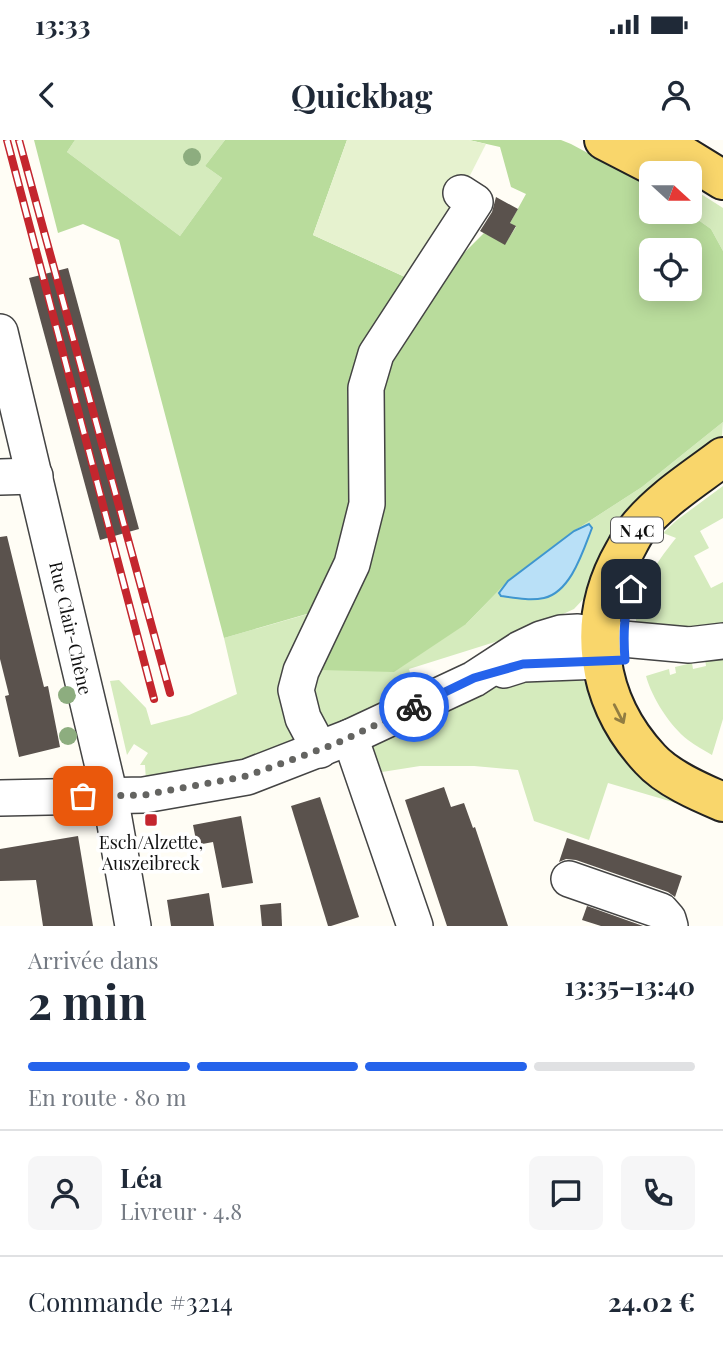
<!DOCTYPE html>
<html lang="fr">
<meta charset="utf-8">
<style>
body{margin:0;font-family:"Playfair Display",serif;background:#f6f6f7;color:#1f2937;height:100vh;display:flex;flex-direction:column;font-size:26px;white-space:nowrap}
*{box-sizing:border-box;margin:0}
p{font-size:23px;color:#747a83}
.icon{flex:none;width:38px;height:38px;fill:none;stroke:currentColor;stroke-width:2;stroke-linecap:round;stroke-linejoin:round}
.map{position:relative;height:786px;overflow:hidden}
.details{display:flex;flex-direction:column;background:#fff;flex:1}
.details>*{flex:none}
.needle{width:46px;rotate:111deg}
.tools{position:absolute;left:639px;top:21px;display:grid;gap:14px}
.tools a{display:grid;place-items:center;width:63px;height:63px;border-radius:10px;background:#fff;box-shadow:0 4px 18px #0003;font-size:35px}
.pin{position:absolute;display:grid;place-items:center;width:60px;height:60px;color:#fff;margin:-30px;border-radius:14px;box-shadow:0 4px 10px #0006}
.courier{position:absolute;display:grid;place-items:center;width:70px;height:70px;margin:-35px;border:5px solid #2563eb;border-radius:50%;background:#fff;color:#222;box-shadow:0 2px 9px #0007}
.head em{font-style:normal;font-weight:700}
.head div{display:flex;flex-direction:column-reverse}
.head{display:flex;align-items:center;justify-content:space-between;height:119px;padding:0 28px}
h1{font-size:46px;font-weight:700;line-height:52px}
.bar{display:grid;grid-template-columns:repeat(4,1fr);gap:10px 7px;align-content:center;height:84px;padding:0 28px}
.bar i{height:9px;border-radius:5px;background:#e0e1e3}
.bar .active{background:#2563eb}
.bar p{grid-column:span 4}
.line{display:flex;align-items:center;gap:18px;padding:0 28px;border-top:2px solid #e0e1e3}
.line div{flex:1}
.round{display:grid;place-items:center;flex:none;width:74px;height:74px;border-radius:10px;background:#f6f6f7}
.status{display:flex;justify-content:space-between;align-items:center;height:49px;padding:0 35px;background:#fff;direction:ltr}
.status svg{height:19px;fill:currentColor}
header{display:flex;justify-content:space-between;align-items:center;height:91px;padding:0 28px;background:#fff;font-size:32px;font-weight:700}
.map>svg:first-child{display:block}
.green{fill:#d5ebbd}
.forest{fill:#b9dc9c;fill-rule:evenodd}
.pitch{fill:#e6f2cf}
.water{fill:#b9e0f7;stroke:#3f96cf;stroke-width:2}
.building{fill:#5a524d}
.lines{fill:none;stroke-linecap:round;stroke-linejoin:round}
.minor-casing{stroke:#444;stroke-width:38}
.major-casing{stroke:#222;stroke-width:42}
.minor{stroke:#fff;stroke-width:35}
.major{stroke:#f9d66b;stroke-width:38}
.rail-casing{stroke:#c4262e;stroke-width:8}
.rail{stroke:#fff;stroke-width:5;stroke-dasharray:16;stroke-linecap:butt}
.tree{fill:#8dad7f}
.oneway{stroke:#917d42}
.done{stroke:#646461;stroke-width:7;stroke-dasharray:0 12.6}
.route{stroke:#2563eb;stroke-width:9}
.poi-dot{fill:#c4262e;stroke:#fff;stroke-width:2.5}
.labels{text-anchor:middle;dominant-baseline:central;stroke-width:7;stroke-linejoin:round;paint-order:stroke}
.shield{fill:#fff;stroke:#585858;stroke-width:2}
.shield-label{font-size:16px;font-weight:bold;fill:#111}
.street-label{font-size:18px;fill:#111;stroke:#fff}
.poi-label{font-size:18px;fill:#111;stroke:#fff}
</style>
<div class="status"><b>13:33</b><svg viewBox="0 0 49 12"><path d="M0 12V9h3v3zM5 12V6h3v6zM10 12V3h3v9zM15 12V0h3v12zM26 1h20v11H26zM47 4h2v5h-2z"/></svg></div>
<header><svg class="icon" aria-label="back" viewBox="0 0 24 24"><path d="M15 5l-7 7 7 7"/></svg>Quickbag<svg class="icon" aria-label="person" viewBox="0 0 24 24"><circle cx="12" cy="8" r="4"/><path d="M4 21q1-7 8-7t8 7"/></svg></header>
<div class="map">
<svg width="723" height="786" viewBox="0 0 723 786">
<rect width="100%" height="100%" fill="#fffdf5"/>
<g class="green">
<path d="M75,0h150l-20,26 17,12 -42,58 -113,-84z"/>
<path d="M690,47l33,21v43l-12,-22 -24,-17h3z"/>
<path d="M723,282l-1,16 -77,60 -57,96 -14,15 -57,26 -108,34 5,17 -74,36 -97,38 -97,21 -1,-16h-5l8,-12 -14,-9 -7,11 -17,-74 9,-1 27,28 5,17 38,-10 48,-21 -13,-56 101,-29 141,15 42,-43 -9,13c10,1 41,6 49,3 28,-10 34,-48 41,-73l-15,7 68,-44z"/>
<path d="M723,346v32l-23,13 9,17 -15,8 17,32 12,-6v45l-88,1c4,-39 17,-60 41,-90l-13,-5 14,-13z"/>
<path d="M723,514v65l-11,36c-8,-5 -16,-9 -24,-15 -18,-14 -36,-42 -42,-64l23,-7 1,6 6,-2 -1,-6 17,-4 1,6 13,-3 -1,-7z"/>
<path d="M522,538h59l102,127 -75,-22 -19,57 -55,-19 -16,-51 -44,-4h-54l-38,6 -4,-11 -20,1 -8,-25z"/>
</g>
<path class="forest" d="M34,0h41l-8,12 113,84 42,-58 -17,-12 20,-26h122l-34,95 92,42 25,10 54,-54 21,11 11,-17 -6,-4 16,-29 -15,-7 -11,-40 -31,-7h92l10,4 80,43v25h36l24,17 12,22v171l-81,65 -68,44 -66,50 -42,43 -72,48 -73,-2 3,-61 -100,29 -105,-398 -36,-16 -25,9zM651,110h39v39h-39z"/>
<path class="pitch" d="M347,0h122l17,4 -25,49 -56,84 -92,-42z"/>
<path class="water" d="M589,384l3,4c-9,23 -21,64 -48,70 -14,3 -29,0 -43,-2l-2,-3 9,-12 66,-50z"/>
<g class="building">
<path d="M496,57l22,12 -8,14 6,3 -11,19 -25,-14 12,-19z"/>
<path d="M68,128l71,261 -39,11 -71,-262z"/>
<path d="M7,396l37,151 4,-1 12,61 -41,10 -14,-61 4,-1 -9,-36v-122z"/>
<path d="M444,647l7,20 13,-4 9,25 2,-1 33,99h-61l-42,-126z"/>
<path d="M320,657l39,120 -28,9h-3l-37,-120z"/>
<path d="M241,676l12,67 -31,5 -9,-46 -16,3 -4,-20z"/>
<path d="M78,696l15,90h-50l-7,-46 -36,1v-32z"/>
<path d="M567,698l115,38 -7,21 -7,-5 -92,-32 -10,-1 -7,3z"/>
<path d="M209,753l5,33h-43l-4,-26z"/>
<path d="M281,763l1,23h-20l-2,-21z"/>
<path d="M587,766l56,20h-42l-19,-6z"/>
</g>
<g class="lines">
<g class="minor-casing">
<g id="minor">
<path d="M0,192l110,464 23,130"/>
<path d="M0,337l35,-1"/>
<path d="M623,499l66,6 34,-4"/>
<path d="M504,530l19,-6 78,-3"/>
<path d="M350,597l65,189"/>
<path d="M320,610l-17,-32 -7,-28 5,-19 51,-107 15,-60 -1,-116 10,-34 99,-152 -14,-9"/>
<path d="M0,658l144,-3 103,-18 103,-40 124,-58 46,-30 21,-10 20,-6 17,-1 21,3"/>
<path d="M569,739l92,32 7,8 2,7"/>
</g>
</g>
<g class="major-casing">
<g id="major">
<path d="M604,0l64,33"/>
<path d="M658,0l65,40"/>
<path d="M723,317c-29,22 -63,43 -86,72 -5,7 -9,16 -13,23 -40,69 -28,149 26,207 17,19 49,33 73,43"/>
</g>
</g>
<use href="#minor" class="minor"/>
<use href="#major" class="major"/>
<g class="rail-casing">
<g id="rail">
<path d="M7,0l147,559"/>
<path d="M19,0l151,553"/>
</g>
</g>
<use href="#rail" class="rail"/>
</g>
<g class="tree">
<circle cx="192" cy="17" r="9"/>
<circle cx="67" cy="555" r="9"/>
<circle cx="68" cy="596" r="9"/>
</g>
<defs><path id="oneway-shaft" d="M-6 0H5M1.5-3L5.5 0L1.5 3" fill="none" stroke-width="1.6" stroke-linecap="round" stroke-linejoin="round" transform="scale(1.75)"/></defs>
<use class="oneway" href="#oneway-shaft" transform="translate(619 574) rotate(63)"/>
<g class="lines">
<path class="done" d="M83,656l61,-1 103,-19 88,-32 79,-37"/>
<path class="route" d="M414,567l60,-29 49,-14 102,-4c-2,-26 -1,-46 6,-71"/>
</g>
<rect class="poi-dot" x="144" y="673" width="14" height="14" rx="3.5"/>
<g class="labels">
<rect class="shield" x="611" y="377.5" width="52" height="25" rx="5"/>
<g class="shield-label">
<text x="637" y="390">N 4C</text>
</g>
<g class="street-label">
<text transform="translate(71 488) rotate(77)">Rue Clair-Chêne</text>
</g>
<g class="poi-label">
<text x="151" y="702">Esch/Alzette,<tspan x="151" dy="21">Auszeibreck</tspan></text>
</g>
</g>
</svg>
<div class="tools">
<a><svg class="needle" viewBox="-14 -14 28 28"><path d="M0-13l5 13h-10z" fill="#e53935"/><path d="M0 13l5-13h-10z" fill="#747a83"/></svg></a>
<a><svg class="icon" aria-label="locate" viewBox="0 0 24 24"><circle cx="12" cy="12" r="6"/><path d="M12 2v4M12 18v4M2 12h4M18 12h4"/></svg></a>
</div>
<div class="pin" style="left:83px;top:656px;background:#ea580c"><svg class="icon" aria-label="bag" viewBox="0 0 24 24"><path d="M5 8h14l-1 12H6zM9 8a3 3 0 0 1 6 0"/></svg></div>
<div class="pin" style="left:631px;top:449px;background:#1f2937"><svg class="icon" aria-label="home" viewBox="0 0 24 24"><path d="M3 11l9-7 9 7M6 9v11h12V9"/></svg></div>
<div class="courier" style="left:414px;top:567px"><svg class="icon" aria-label="bike" viewBox="0 0 24 24"><circle cx="6" cy="16" r="4"/><circle cx="18" cy="16" r="4"/><path d="M6 16l4-8h5l3 8M10 8l3 8H6M13 5h3"/></svg></div>
</div>
<section class="details">
<div class="head"><div><h1>2 min</h1><p>Arrivée dans</p></div><em>13:35–13:40</em></div>
<div class="bar"><i class="active"></i><i class="active"></i><i class="active"></i><i></i><p>En route · 80 m</p></div>
<div class="line" style="height:126px"><a class="round"><svg class="icon" aria-label="person" viewBox="0 0 24 24"><circle cx="12" cy="8" r="4"/><path d="M4 21q1-7 8-7t8 7"/></svg></a><div><b>Léa</b><p>Livreur · 4.8</p></div><a class="round"><svg class="icon" aria-label="chat" viewBox="0 0 24 24"><path d="M4 5h16v11H9l-5 4z"/></svg></a><a class="round"><svg class="icon" aria-label="phone" viewBox="0 0 24 24"><path d="M5 4h4l2 5-3 2q2 4 5 5l2-3 5 2v4C11 20 4 13 5 4z"/></svg></a></div>
<div class="line" style="height:91px"><div>Commande #3214</div><b>24.02 €</b></div>
</section>
